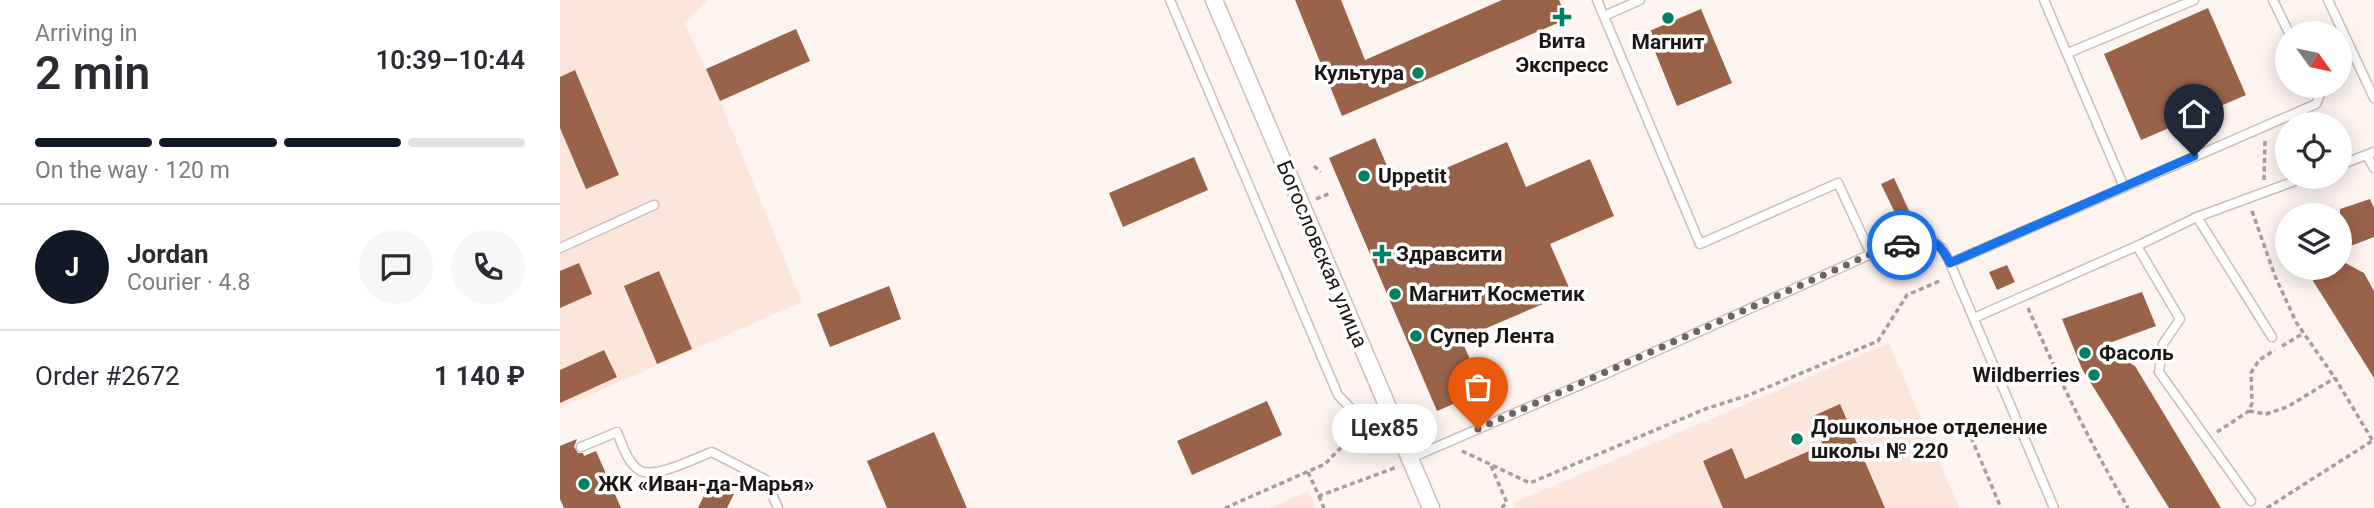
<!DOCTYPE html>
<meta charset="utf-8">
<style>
body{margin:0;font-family:Roboto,sans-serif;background:#f7f7f7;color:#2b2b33;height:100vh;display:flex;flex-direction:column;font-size:26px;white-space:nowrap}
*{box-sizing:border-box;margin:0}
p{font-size:23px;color:#7c7c81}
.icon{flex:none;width:38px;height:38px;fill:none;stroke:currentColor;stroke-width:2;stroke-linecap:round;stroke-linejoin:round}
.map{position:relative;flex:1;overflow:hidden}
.details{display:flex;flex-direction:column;background:#fff;width:560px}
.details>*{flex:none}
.needle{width:46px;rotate:123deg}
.buttons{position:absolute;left:1715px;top:21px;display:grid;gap:14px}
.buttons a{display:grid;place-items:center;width:77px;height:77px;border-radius:50%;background:#fff;box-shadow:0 4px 18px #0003;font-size:35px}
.pin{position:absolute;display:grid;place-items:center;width:60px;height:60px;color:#fff;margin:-72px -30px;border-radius:50% 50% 50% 0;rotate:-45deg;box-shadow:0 0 7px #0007}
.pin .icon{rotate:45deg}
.courier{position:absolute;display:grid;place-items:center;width:70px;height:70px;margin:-35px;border:5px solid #1a73e8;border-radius:50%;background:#fff;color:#222;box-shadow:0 2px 9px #0007}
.bubble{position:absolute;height:49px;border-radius:24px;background:#fff;box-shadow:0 4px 18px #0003;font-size:23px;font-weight:600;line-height:49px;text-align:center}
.headline em{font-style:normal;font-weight:600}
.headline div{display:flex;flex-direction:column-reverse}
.headline{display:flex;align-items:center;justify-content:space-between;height:119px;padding:0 35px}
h1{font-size:46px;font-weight:600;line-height:52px}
.bar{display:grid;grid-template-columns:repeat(4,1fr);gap:10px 7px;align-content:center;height:84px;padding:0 35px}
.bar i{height:9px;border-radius:5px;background:#e1e1e2}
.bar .active{background:#111827}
.bar p{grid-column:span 4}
.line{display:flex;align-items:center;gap:18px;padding:0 35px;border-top:2px solid #e1e1e2}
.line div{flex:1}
.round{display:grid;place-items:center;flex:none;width:74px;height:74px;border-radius:37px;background:#f7f7f7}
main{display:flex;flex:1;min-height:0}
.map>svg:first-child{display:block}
.built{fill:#fce5da}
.building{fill:#99634a}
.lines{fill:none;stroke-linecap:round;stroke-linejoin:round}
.lane-casing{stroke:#cbbdb6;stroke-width:11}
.street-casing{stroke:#cbbdb6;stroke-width:19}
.path{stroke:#a69e9b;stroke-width:3.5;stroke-dasharray:5 3.5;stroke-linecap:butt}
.lane{stroke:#fff;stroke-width:8}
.street{stroke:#fff;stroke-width:16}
.done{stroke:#6b6461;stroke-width:7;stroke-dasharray:0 12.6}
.route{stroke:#1a73e8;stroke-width:9}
.poi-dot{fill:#008161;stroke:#fff;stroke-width:2.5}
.labels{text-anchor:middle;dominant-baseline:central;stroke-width:7;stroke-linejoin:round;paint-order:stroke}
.poi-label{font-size:21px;font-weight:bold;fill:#1c1614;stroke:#fff;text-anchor:start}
.street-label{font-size:21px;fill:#1c1614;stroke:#fff}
</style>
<main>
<section class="details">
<div class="headline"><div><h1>2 min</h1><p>Arriving in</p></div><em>10:39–10:44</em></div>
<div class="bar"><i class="active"></i><i class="active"></i><i class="active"></i><i></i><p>On the way · 120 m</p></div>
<div class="line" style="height:126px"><b class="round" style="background:#111827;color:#fff">J</b><div><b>Jordan</b><p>Courier · 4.8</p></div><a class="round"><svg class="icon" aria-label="chat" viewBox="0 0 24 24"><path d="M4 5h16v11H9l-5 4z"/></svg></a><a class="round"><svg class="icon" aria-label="phone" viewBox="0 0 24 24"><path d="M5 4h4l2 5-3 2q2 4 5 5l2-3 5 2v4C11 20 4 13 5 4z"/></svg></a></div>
<div class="line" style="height:91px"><div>Order #2672</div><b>1 140 ₽</b></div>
</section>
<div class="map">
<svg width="1814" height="508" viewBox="0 0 1814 508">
<rect width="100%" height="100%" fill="#fdf4f0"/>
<g class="built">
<path d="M0,0h148l-23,24 35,77 82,201 -242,106z"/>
<path d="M1329,343l70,165h-444l-2,-5z"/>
<path d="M749,491l7,17h-47z"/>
</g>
<g class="building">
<path d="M735,0h46l24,60 137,-60h57l8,19 -225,97z"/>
<path d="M1648,8l38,87 -105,45 -37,-86z"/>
<path d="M1141,9l31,74 -55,23 -30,-74z"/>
<path d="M236,29l14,32 -90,40 -14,-32z"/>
<path d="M15,70l44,105 -33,14 -26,-61v-51z"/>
<path d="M815,138l22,51 110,-47 19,45 64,-28 24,57 -64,28 21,48 -110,47 23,52 -47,20 -108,-253z"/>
<path d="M634,157l14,33 -85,37 -14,-34z"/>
<path d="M1334,178l17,37 -12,6 -18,-37z"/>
<path d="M1810,199l4,9v29l-34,13v-41z"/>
<path d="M1780,260l24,13 10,18v87l-69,-110h35z"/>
<path d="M19,263l13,31 -32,14v-37z"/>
<path d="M1447,265l8,17 -18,8 -8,-18z"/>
<path d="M99,271l33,78 -35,15 -33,-78z"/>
<path d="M329,286l12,33 -71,28 -13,-33z"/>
<path d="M1582,292l14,34 -55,20 34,20 86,142h-52l-87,-139 -20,-50z"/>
<path d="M44,350l13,27 -57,26v-33z"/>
<path d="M707,401l15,34 -90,40 -15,-34z"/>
<path d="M1280,404l45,104h-162l-20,-47 29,-13 13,31 78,-34 -12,-28z"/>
<path d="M374,432l33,76h-80l-20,-47z"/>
<path d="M17,439l-3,8 4,6h5l1,3 12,-5 25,57h-57l-4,-9v-53z"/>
<path d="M150,483l24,11 -7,14h-29z"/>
</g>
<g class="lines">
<g class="lane-casing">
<g id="lane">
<path d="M610,0l168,395 21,22 6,14"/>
<path d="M1037,0l103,244 138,-61 33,71"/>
<path d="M1484,0l80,187"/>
<path d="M1713,0l16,33"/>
<path d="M1768,0l46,98"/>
<path d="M1044,16l36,-16"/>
<path d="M1508,53l126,-53"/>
<path d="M1807,156l7,12"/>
<path d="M1780,165l34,-13"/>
<path d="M1637,217l75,120"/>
<path d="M1577,246l43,73 -17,25 -4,28 92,129"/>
<path d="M0,248l94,-43"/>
<path d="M1390,263l366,-159 3,-7 -5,-11"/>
<path d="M1414,318l163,-72 60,-29 109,-40"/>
<path d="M21,447l36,-15c5,12 10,30 22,38 15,10 56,-12 73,-18l54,28 12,28"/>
<path d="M851,458l192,-83 268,-121 52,-16 10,2 10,9 7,14 104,245"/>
</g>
</g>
<g class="street-casing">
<path id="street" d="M654,0l217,508"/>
</g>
<g class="path">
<path d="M754,166l7,6"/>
<path d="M1704,180l1,-41"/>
<path d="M756,199l15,-6"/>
<path d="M1692,211l23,65 21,46 39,56 39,65"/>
<path d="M1468,308c30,69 62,135 100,200"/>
<path d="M1722,346l22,-13"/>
<path d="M1689,411l17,3 21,-7 48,-29"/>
<path d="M1412,422l-4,8 33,78"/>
<path d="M1657,432l32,-21 3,-8 -1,-30 8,-13 16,-10"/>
<path d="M902,451l68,32 175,-74 44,-14 129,-54 29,-46 35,-15"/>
<path d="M931,466l16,37 -6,5"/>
<path d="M748,472l11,24 78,-29"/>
<path d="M759,496l5,12"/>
<path d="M665,508l100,-44 27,-28"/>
<path d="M1707,508l105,-67"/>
</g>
<use href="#lane" class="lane"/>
<use href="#street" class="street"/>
</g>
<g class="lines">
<path class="done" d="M918,429l393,-175 31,-9"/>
<path class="route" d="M1342,245c26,-8 35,-9 48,18l244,-107"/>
</g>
<g class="poi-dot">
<path d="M998.5 6.5h7v7h7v7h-7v7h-7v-7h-7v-7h7z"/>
<circle cx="1108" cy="18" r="7"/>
<circle cx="858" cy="73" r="7"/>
<circle cx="804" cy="176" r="7"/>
<path d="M818.5 243.5h7v7h7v7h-7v7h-7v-7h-7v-7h7z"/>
<circle cx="835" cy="294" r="7"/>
<circle cx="856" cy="336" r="7"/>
<circle cx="1525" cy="353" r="7"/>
<circle cx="1534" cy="375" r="7"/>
<circle cx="1237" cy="439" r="7"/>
<circle cx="24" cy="484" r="7"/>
</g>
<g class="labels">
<g class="poi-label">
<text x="1002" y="41" text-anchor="middle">Вита<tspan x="1002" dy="24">Экспресс</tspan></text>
<text x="1108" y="42" text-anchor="middle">Магнит</text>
<text x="844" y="73" text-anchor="end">Культура</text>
<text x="818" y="176">Uppetit</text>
<text x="836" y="254">Здравсити</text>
<text x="849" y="294">Магнит Косметик</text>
<text x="870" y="336">Супер Лента</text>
<text x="1539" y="353">Фасоль</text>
<text x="1520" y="375" text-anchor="end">Wildberries</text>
<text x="1251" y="427">Дошкольное отделение<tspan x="1251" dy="24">школы № 220</tspan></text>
<text x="38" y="484">ЖК «Иван-да-Марья»</text>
</g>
<g class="street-label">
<text transform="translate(762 254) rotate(67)">Богословская улица</text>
</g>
</g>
</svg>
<div class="buttons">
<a><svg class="needle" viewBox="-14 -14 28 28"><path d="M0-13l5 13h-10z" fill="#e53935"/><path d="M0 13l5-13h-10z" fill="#7c7c81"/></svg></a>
<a><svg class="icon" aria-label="locate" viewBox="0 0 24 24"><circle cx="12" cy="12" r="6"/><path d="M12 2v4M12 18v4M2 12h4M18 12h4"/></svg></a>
<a><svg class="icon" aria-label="layers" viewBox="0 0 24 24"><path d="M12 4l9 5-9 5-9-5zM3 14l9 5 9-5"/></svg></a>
</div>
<div class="pin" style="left:918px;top:429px;background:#ea580c"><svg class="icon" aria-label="bag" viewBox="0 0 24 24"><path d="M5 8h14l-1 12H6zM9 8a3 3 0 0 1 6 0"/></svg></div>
<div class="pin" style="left:1634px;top:156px;background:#1f2937"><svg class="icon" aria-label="home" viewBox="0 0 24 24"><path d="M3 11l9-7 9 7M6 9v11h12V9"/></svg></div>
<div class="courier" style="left:1342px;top:245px"><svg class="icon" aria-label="car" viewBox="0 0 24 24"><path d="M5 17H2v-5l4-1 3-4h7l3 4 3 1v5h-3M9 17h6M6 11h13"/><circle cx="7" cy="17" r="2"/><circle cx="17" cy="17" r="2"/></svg></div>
<div class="bubble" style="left:772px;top:404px;width:105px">Цех85</div>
</div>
</main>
